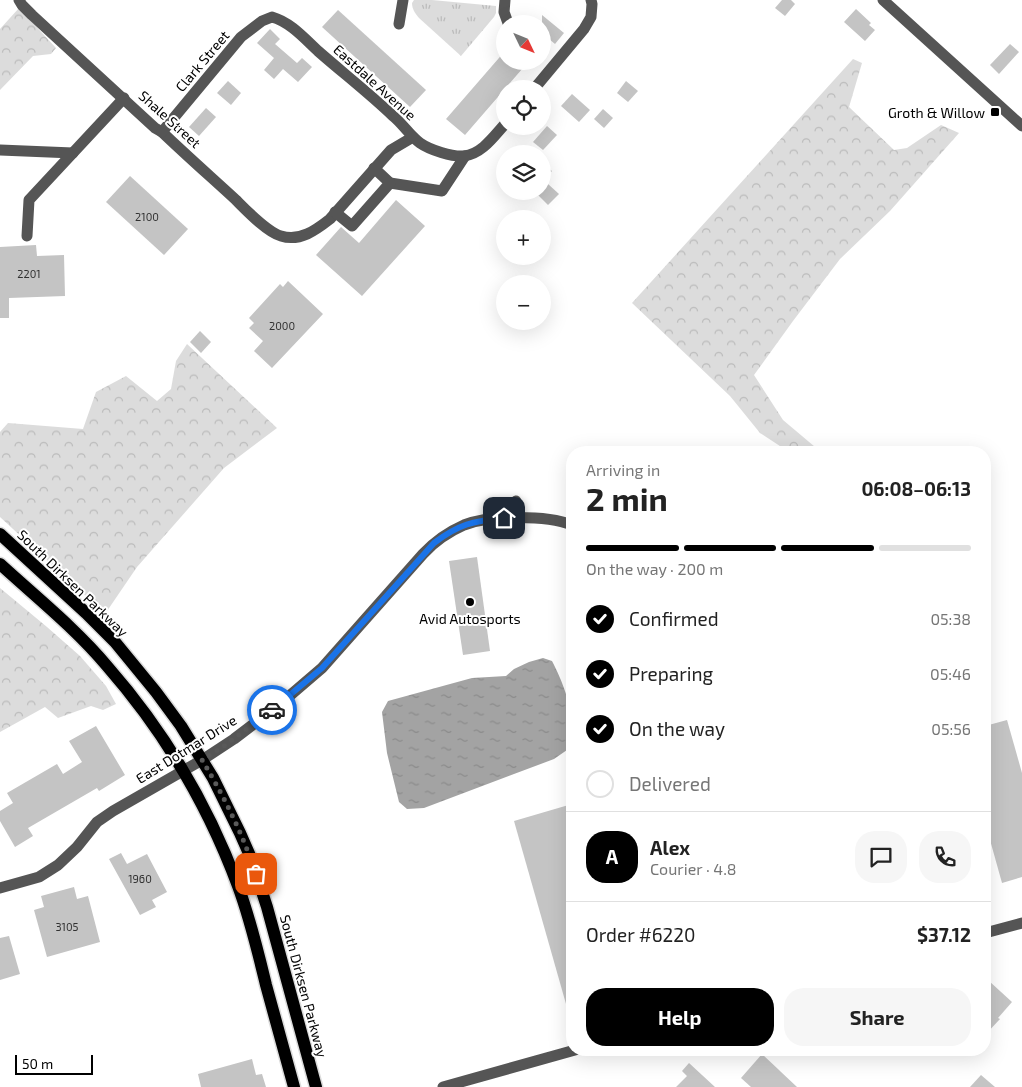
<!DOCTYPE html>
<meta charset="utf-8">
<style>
body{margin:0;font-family:"Exo 2",sans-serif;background:#f6f6f6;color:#222;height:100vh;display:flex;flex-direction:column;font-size:19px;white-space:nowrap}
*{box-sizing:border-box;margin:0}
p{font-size:16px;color:#767676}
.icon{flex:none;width:28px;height:28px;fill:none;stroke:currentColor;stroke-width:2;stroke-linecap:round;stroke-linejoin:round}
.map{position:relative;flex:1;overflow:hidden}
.details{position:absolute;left:566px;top:446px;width:425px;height:610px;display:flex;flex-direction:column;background:#fff;border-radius:20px;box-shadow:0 5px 20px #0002}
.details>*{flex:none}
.needle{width:32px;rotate:133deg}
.fabs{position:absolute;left:496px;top:15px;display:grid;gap:10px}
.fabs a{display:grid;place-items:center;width:55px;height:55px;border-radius:50%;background:#fff;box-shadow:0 5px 20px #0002;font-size:25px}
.scale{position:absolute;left:15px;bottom:12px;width:78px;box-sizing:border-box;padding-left:5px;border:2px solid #000;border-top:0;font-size:14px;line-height:18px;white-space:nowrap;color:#000;-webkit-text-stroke:4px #fff;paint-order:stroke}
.pin{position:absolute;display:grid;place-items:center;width:42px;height:42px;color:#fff;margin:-21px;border-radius:10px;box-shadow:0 2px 8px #0006}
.courier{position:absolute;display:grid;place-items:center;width:50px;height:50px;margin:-25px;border:4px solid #1a73e8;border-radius:50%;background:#fff;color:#222;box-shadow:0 1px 6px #0007}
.headline em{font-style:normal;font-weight:700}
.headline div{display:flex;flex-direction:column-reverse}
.headline{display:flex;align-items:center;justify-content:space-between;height:85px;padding:0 20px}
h1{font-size:32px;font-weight:700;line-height:38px}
.bar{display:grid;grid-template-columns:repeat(4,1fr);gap:8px 5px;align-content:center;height:60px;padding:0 20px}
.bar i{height:6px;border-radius:4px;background:#e0e0e0}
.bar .active{background:#000}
.bar p{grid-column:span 4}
.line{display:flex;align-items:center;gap:12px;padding:0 20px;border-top:1px solid #e0e0e0}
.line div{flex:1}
.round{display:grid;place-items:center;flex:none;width:52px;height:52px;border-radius:20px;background:#f6f6f6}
ol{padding:0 20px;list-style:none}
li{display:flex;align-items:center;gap:15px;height:55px}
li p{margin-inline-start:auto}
li .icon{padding:5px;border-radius:50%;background:#000;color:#fff;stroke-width:4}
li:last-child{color:#767676}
li i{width:28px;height:28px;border:2px solid #e0e0e0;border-radius:50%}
.cta{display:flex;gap:10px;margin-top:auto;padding:10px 20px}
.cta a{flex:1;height:58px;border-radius:20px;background:#000;color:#fff;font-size:20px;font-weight:700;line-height:58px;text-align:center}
.cta a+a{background:#f6f6f6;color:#222}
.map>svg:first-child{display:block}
.grass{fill:url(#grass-tufts)}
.forest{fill:url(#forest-crowns)}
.water{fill:url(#water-ripples)}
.building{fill:#c4c4c4}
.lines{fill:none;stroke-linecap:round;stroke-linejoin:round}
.major-casing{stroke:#dbdbdb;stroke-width:15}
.minor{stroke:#555;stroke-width:11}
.major{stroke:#000;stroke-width:12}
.done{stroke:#595959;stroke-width:5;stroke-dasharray:0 9}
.route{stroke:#1a73e8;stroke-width:6}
.poi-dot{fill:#000;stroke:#fff;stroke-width:2}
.labels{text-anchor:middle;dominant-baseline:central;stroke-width:4;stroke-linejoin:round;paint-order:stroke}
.number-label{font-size:11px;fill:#313131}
.street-label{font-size:14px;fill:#000;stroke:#fff}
.poi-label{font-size:14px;fill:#000;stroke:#fff;text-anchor:end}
</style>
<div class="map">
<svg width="1022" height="1087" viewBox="0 0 1022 1087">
<defs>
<pattern id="grass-tufts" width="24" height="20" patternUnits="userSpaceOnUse" patternTransform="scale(1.25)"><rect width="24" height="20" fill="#dcdcdc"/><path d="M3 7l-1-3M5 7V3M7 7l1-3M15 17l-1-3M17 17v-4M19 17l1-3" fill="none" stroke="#bbb"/></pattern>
<pattern id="forest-crowns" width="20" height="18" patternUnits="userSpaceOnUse" patternTransform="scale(1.25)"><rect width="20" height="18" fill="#dcdcdc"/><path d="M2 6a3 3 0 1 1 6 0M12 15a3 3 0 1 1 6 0" fill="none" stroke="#bbb"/></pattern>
<pattern id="water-ripples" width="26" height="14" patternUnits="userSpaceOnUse" patternTransform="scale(1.25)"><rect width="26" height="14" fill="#a3a3a3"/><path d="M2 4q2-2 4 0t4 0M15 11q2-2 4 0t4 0" fill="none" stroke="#8b8b8b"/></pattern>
</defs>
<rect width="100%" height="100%" fill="#fff"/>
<path class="grass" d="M414,0h18l64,6v7l-2,4 -33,39 -42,-38c-4,-5 -7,-9 -7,-15z"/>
<g class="forest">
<path d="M19,8l37,40 -5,6 -18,2 -33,34v-61z"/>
<path d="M853,59l9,4 -13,44 45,43 13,-2 34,-23 18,8 -69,78 -50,48 -47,62 -39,54 29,45 38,32h-32l-29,-19 -30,-37 -98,-93z"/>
<path d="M187,344l90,84 -53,40 -87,99 -32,47 -105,-97v-85l8,-9 75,6 13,-37 30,-16 31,25 14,-12 5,-28z"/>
<path d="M0,588l47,39 33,29 26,30 10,18 -13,6 -12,-4 -33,12 -13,-11 -45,25z"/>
</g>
<path class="water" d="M543,658l9,3c10,19 21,47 20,69 -1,7 -3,14 -5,20l-13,9 -130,49 -17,1 -8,-7 -12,-49 -5,-41 6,-11 84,-23 34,-2 8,-7 15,-7z"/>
<g class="building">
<path d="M782,0h9l4,4 -10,12 -10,-8z"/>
<path d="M856,9l15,14 -2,2 6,5 -10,11 -21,-19z"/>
<path d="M338,10l88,80 -16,17 -88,-80z"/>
<path d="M542,15l22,18 -9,11 -13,-11z"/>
<path d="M270,29l10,10 -5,5 22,19 5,-5 10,9 -14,15 -15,-13 -9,10 -10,-9 10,-12 -17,-15z"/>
<path d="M1010,44l9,8 -20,22 -9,-9z"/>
<path d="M505,51v10h24l-64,74 -19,-16z"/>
<path d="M228,81l13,12 -10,12 -14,-12z"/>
<path d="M626,81l12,10 -10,11 -11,-9z"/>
<path d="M572,94l18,16 -11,12 -18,-16z"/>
<path d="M206,108l10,9 -17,19 -10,-9z"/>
<path d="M603,109l10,9 -9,10 -10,-9z"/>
<path d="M547,126l10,9 -14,15 -10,-8z"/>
<path d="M542,163l10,8 -10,11z"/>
<path d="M130,176l58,53 -24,26 -58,-53z"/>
<path d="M548,184l11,10 -11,11 -10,-10z"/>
<path d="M396,200l29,26 -63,70 -46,-41 25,-28 18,16z"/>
<path d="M36,245l1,11 27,-1 1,41 -56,2v20h-9v-71z"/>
<path d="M288,281l35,33 -51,54 -18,-17 9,-10 -14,-13 5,-5 -5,-5 31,-34 3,3z"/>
<path d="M200,331l11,11 -10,11 -11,-11z"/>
<path d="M477,557l13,94 -27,4 -14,-94z"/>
<path d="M1007,720l15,53v104l-20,6 -17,-61v-96z"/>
<path d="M96,726l29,49 -26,16 -2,-3 -69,40 5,8 -18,11 -15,-26v-10l13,-8 -6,-10 50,-29 6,10 19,-12 -13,-21z"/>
<path d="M572,804v214h-2l-56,-197z"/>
<path d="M121,853l6,11 20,-10 20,38 -15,8 4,7 -16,8 -31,-56z"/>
<path d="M74,887l3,12 11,-3 12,46 -53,15 -13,-47 10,-3 -3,-11z"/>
<path d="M9,936l11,38 -20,6v-42z"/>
<path d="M989,981l23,21 -14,16 2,1 -15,16v-49z"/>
<path d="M762,1054l35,33h-46l-10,-9z"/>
<path d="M252,1059l4,16 6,-1 4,13h-65l-3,-13z"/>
<path d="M689,1063l26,24h-39l11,-11 -5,-5z"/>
<path d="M981,1075l14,12h-25z"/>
</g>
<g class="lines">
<g class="major-casing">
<g id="major">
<path d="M0,534l86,79 29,29 41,50 25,34 32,52 27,55 11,25 16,49 49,180"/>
<path d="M0,564c36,33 75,64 107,102 57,65 101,139 131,220 12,32 20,66 28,99 9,34 19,68 28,102"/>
</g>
</g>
<g class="minor">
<path d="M19,0l3,5 10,10 123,113 7,4c24,23 49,45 74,68 11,11 31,32 45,36 19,6 35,-6 49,-17l61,-69 22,-13"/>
<path d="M505,0l-1,12 4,11"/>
<path d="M883,0l139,126"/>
<path d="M399,24l4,-24"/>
<path d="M534,89l50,-60 7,-12 1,-13 -1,-4"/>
<path d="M162,132l79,-95 21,-16 10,-4c18,5 32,21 46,34 25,22 51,42 75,65 10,8 17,20 27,27 10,7 32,14 44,13 18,-2 30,-20 41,-32"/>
<path d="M0,150l73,3"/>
<path d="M390,183l52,8 23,-35"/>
<path d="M335,212l17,14 38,-43 -16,-15"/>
<path d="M27,236l2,-36 95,-102"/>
<path d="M516,501l2,17"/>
<path d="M0,888l39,-11 19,-12 19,-18 20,-25 16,-11 89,-51 32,-21 46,-35 42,-36 101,-114c12,-13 25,-22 41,-29 26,-10 83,-10 108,0"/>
<path d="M985,933l37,-10"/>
<path d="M443,1087l132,-37"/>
</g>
<use href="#major" class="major"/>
</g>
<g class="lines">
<path class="done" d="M256,874c-13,-39 -32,-78 -54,-114l22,-14 48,-36"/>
<path class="route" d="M272,710l50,-42 112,-125c25,-19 39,-22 70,-25"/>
</g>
<g class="poi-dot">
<rect x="990" y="107" width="10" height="10" rx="2.5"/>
<circle cx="470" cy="602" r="5"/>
</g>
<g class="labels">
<g class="number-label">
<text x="147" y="216">2100</text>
<text x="29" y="273">2201</text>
<text x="282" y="325">2000</text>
<text x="140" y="878">1960</text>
<text x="67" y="926">3105</text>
</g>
<g class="street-label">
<text transform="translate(202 61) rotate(-50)">Clark Street</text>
<text transform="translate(375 82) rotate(42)">Eastdale Avenue</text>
<text transform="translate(170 119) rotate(42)">Shale Street</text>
<text transform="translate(73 583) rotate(44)">South Dirksen Parkway</text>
<text transform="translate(186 749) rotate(-32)">East Dotmar Drive</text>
<text transform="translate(304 986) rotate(75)">South Dirksen Parkway</text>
</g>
<g class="poi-label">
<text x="985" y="112">Groth &amp; Willow</text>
<text x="470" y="618" text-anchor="middle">Avid Autosports</text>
</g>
</g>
</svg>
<div class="fabs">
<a><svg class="needle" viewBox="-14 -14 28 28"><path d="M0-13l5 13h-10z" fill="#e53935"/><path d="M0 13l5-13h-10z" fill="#767676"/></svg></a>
<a><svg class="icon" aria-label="locate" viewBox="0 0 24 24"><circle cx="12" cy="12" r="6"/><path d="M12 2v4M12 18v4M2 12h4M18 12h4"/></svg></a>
<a><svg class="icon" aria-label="layers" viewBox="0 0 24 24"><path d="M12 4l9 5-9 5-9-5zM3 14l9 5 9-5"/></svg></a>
<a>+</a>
<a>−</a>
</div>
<div class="scale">50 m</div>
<div class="pin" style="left:256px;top:874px;background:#ea580c"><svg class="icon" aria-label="bag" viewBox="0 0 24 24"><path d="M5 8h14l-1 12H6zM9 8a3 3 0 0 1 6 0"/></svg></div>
<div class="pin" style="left:504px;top:518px;background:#1f2937"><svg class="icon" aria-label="home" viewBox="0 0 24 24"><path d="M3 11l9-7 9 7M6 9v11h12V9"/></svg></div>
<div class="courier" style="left:272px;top:710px"><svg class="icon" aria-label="car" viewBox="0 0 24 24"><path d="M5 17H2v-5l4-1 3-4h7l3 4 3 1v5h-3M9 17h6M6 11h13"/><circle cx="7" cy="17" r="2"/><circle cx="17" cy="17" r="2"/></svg></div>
<section class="details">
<div class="headline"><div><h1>2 min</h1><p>Arriving in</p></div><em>06:08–06:13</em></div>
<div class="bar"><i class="active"></i><i class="active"></i><i class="active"></i><i></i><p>On the way · 200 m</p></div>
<ol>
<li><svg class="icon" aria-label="check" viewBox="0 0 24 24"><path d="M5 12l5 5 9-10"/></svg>Confirmed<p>05:38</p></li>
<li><svg class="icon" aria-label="check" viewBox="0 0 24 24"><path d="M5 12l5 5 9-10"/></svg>Preparing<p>05:46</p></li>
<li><svg class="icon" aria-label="check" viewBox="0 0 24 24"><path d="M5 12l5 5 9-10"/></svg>On the way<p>05:56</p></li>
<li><i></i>Delivered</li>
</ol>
<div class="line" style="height:90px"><b class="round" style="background:#000;color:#fff">A</b><div><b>Alex</b><p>Courier · 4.8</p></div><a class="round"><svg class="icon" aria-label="chat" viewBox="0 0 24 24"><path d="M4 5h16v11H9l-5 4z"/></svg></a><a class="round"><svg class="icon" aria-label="phone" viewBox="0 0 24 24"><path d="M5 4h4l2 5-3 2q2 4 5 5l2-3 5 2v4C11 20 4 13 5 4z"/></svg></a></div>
<div class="line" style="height:65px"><div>Order #6220</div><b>$37.12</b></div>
<div class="cta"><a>Help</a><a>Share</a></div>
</section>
</div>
